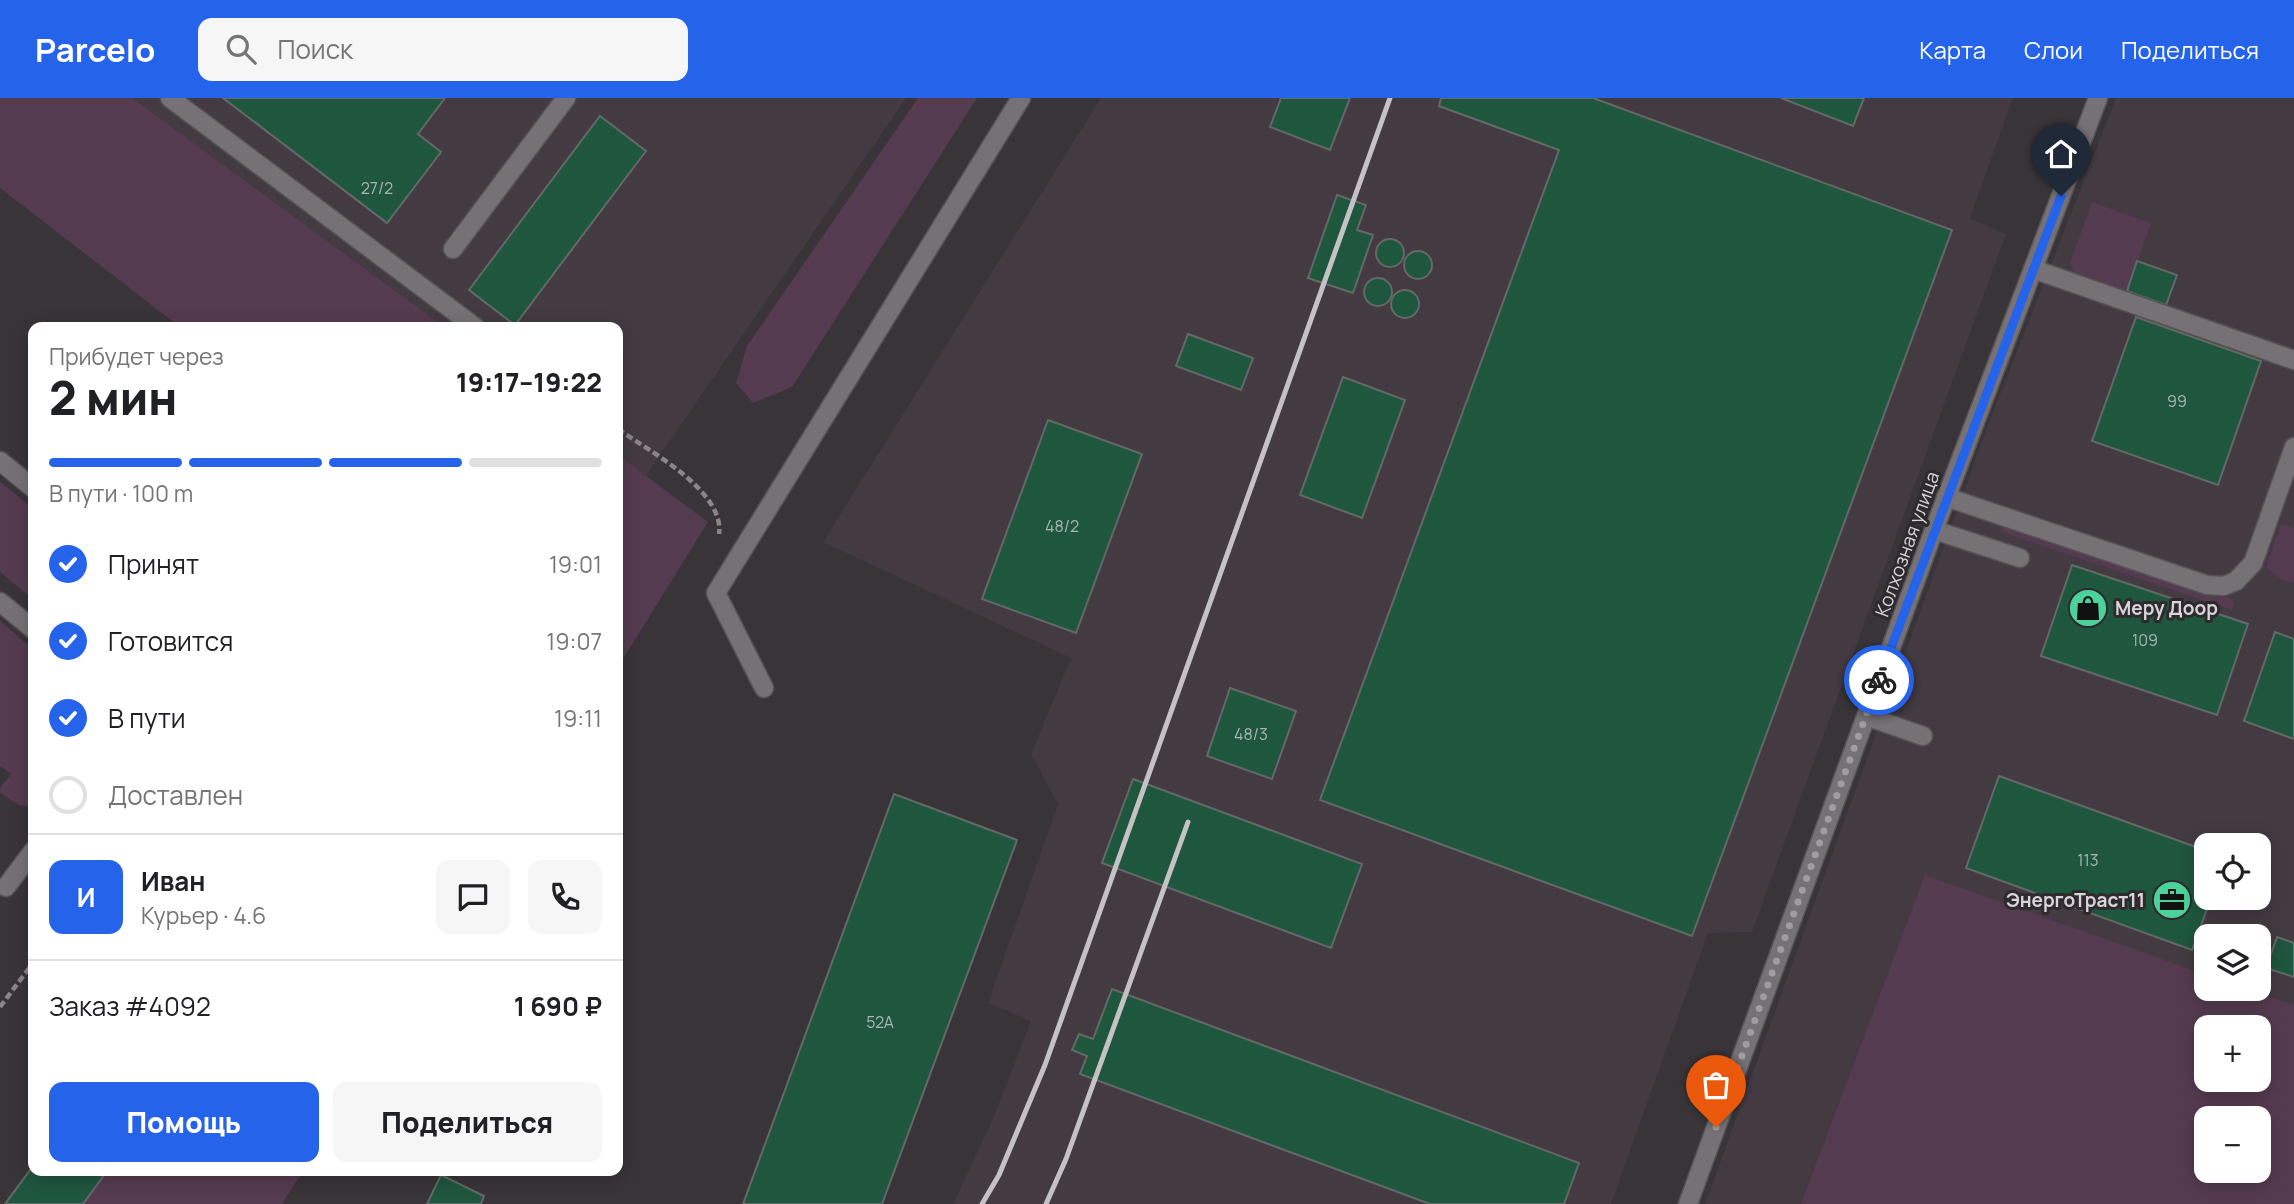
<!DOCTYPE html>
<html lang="ru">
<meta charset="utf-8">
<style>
body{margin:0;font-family:Manrope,sans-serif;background:#f6f6f6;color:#202124;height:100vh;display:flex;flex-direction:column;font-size:26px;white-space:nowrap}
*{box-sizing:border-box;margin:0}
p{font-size:23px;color:#757577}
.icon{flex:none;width:38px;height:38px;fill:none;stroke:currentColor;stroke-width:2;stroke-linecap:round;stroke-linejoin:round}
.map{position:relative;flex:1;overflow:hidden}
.drawer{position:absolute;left:28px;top:224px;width:595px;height:854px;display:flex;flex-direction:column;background:#fff;border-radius:14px;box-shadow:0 4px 18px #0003}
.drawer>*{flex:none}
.tools{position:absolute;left:2194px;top:735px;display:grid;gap:14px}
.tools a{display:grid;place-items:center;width:77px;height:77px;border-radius:14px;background:#fff;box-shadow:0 4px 18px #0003;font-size:35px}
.pin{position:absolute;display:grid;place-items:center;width:60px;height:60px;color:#fff;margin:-72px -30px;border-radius:50% 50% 50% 0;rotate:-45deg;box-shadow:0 0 7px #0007}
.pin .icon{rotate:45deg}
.courier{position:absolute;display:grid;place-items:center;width:70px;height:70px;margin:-35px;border:5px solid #2563eb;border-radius:50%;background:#fff;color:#222;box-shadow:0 2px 9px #0007}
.head em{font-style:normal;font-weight:800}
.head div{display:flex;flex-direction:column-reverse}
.head{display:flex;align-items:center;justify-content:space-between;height:119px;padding:0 21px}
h1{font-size:46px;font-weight:800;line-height:52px}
.bar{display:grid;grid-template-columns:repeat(4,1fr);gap:10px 7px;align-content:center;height:84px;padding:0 21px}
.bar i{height:9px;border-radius:5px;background:#e0e0e0}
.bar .on{background:#2563eb}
.bar p{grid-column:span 4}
.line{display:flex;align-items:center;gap:18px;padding:0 21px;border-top:2px solid #e0e0e0}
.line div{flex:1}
.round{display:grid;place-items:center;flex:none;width:74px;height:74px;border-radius:14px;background:#f6f6f6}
ol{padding:0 21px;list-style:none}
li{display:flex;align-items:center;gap:21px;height:77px}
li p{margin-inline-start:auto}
li .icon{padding:7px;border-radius:50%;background:#2563eb;color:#fff;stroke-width:4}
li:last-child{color:#757577}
li i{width:38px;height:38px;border:4px solid #e0e0e0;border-radius:50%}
.button{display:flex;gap:14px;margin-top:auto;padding:14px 21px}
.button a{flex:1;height:80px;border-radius:14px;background:#2563eb;color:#fff;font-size:28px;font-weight:800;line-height:80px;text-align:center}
.button a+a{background:#f6f6f6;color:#202124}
header{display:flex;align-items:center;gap:42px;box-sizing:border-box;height:98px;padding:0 35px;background:#2563eb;color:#fff}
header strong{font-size:33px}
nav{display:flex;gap:38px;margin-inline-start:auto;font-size:24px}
.search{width:490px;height:63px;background:#f6f6f6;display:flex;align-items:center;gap:18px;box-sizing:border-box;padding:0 24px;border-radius:14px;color:#757577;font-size:26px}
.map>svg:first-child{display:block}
.built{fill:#443a42;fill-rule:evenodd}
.green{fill:#553b50;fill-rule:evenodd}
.building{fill:#1f563e;stroke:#636966;stroke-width:2}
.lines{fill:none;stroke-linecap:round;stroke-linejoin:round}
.lane-casing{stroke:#565356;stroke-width:21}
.secondary-casing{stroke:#565356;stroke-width:21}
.path{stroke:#888487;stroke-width:4.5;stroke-dasharray:7 3.5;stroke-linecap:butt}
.lane{stroke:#767175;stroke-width:18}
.secondary{stroke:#767175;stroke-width:18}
.rail{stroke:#c5c2c5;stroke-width:5}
.done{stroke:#a09da0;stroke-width:7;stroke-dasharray:0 12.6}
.route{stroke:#2563eb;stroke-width:9}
.labels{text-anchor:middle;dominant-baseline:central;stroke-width:6;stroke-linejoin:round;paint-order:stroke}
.number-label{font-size:16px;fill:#aab5b2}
.street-label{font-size:19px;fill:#d8d5d8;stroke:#2e2a2d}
.poi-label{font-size:19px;font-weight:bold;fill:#d8d5d8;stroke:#2e2a2d;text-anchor:start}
</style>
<header>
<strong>Parcelo</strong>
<div class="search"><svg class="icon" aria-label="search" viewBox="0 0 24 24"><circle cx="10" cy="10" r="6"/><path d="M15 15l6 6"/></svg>Поиск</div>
<nav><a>Карта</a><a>Слои</a><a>Поделиться</a></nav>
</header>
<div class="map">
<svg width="2294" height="1106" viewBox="0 0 2294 1106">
<rect width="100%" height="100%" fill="#383437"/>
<g class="built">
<path d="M0,0h906l-288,418v-189h-353z"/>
<path d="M1101,0h912l-43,120 36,16 -254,698 -44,1 -97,271h-658l39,-83 39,-100 -43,-18 70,-199 -27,-50 40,-96 -248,-116z"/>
<path d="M2116,0h178v1106h-589l279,-768zM2207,747h52v53h-52zM2207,838h52v53h-52zM2207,929h52v53h-52zM2207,1020h52v53h-52z"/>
</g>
<g class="green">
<path d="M0,0h132l312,229h-264l-180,-139z"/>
<path d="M918,0h59l-185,289 -39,16 -17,-20 11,-37z"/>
<path d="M2092,104l59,21 -24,68 -53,-19 -4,-9z"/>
<path d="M618,357l90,67 -90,145z"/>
<path d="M0,384l33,26v91l-33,-27z"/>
<path d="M2281,426l13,4v55l-12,-3 -16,-13z"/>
<path d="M2010,427l222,74 2,5 -1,6 -235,-79z"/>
<path d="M0,523l33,28v158l-14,-2 -19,-12v-5l11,-14 -11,-8z"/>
<path d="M1925,777l282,100v14h40l47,16v199h-493zM2207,929h52v53h-52zM2207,1020h52v53h-52z"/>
<path d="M107,1073h196l-21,33h-199z"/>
</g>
<g class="building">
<path d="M223,0h222l-27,36 23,18 -54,71z"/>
<path d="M1281,0h69l-20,52 -60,-23z"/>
<path d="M1441,0h152l359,132 -260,706 -372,-136 239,-650 -120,-44z"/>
<path d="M1781,0h83l-11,28z"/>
<path d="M600,18l46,35 -131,174 -46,-35z"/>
<path d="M1337,97l29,10 -9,25 16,5 -20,58 -45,-15z"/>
<circle cx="1390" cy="155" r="14"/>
<circle cx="1418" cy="167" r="14"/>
<path d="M2137,163l40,14 -11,30 -39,-14z"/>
<circle cx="1378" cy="194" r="14"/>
<circle cx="1405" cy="206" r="14"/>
<path d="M2136,219l125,44 -43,124 -126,-44z"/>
<path d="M1188,236l65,24 -12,32 -65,-24z"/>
<path d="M1343,279l62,23 -43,118 -62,-23z"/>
<path d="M1048,322l94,34 -66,179 -94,-34z"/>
<path d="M2072,467l176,59 -31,91 -176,-59z"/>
<path d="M2275,534l19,7v100l-50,-18z"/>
<path d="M1230,590l66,23 -24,68 -65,-23z"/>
<path d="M1999,678l208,75v47h4l-19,52 -226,-82z"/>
<path d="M1133,681l229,85 -31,84 -229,-85z"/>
<path d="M894,696l123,46 -135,364h-139z"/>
<path d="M2277,839l17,6v34l-28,-9z"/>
<path d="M1112,891l467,174 -15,41h-134l-350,-130 7,-18 -15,-6 7,-16 14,5z"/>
<path d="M33,1068v5h74l-24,33h-78z"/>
<path d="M441,1077l43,21 -3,8h-54z"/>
</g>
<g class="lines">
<g class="lane-casing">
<g id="lane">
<path d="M170,0l305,229"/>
<path d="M453,151l113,-151"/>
<path d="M2033,171l261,91"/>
<path d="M0,363l33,27"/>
<path d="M1946,399l261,88 17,1 12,-5 17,-18 41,-116"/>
<path d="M1934,432l86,28"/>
<path d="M0,504l33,27"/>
<path d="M764,590l-48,-95 305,-495"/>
<path d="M1866,618l57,20"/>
<path d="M6,789l27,-36"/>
</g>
</g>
<g class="secondary-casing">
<path id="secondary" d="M1688,1106l246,-674 164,-432"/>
</g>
<g class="path">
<path d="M618,331c31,22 107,62 101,105"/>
<path d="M0,909l33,-44"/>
</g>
<use href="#lane" class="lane"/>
<use href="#secondary" class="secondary"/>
<g class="rail">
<path d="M982,1106l17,-29 46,-110 345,-967"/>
<path d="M1046,1106l20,-45 122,-337"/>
</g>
</g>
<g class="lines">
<path class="done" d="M1716,1029l163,-447"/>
<path class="route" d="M1879,582l182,-484"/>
</g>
<defs>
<g id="shop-disc" transform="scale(2.0125)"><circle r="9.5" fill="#4cd39b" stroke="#2e2a2d"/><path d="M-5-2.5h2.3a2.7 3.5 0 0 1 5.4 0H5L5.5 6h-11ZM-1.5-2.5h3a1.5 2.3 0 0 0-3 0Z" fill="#111"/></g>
<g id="office-disc" transform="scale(2.0125)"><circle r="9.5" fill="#4cd39b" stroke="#2e2a2d"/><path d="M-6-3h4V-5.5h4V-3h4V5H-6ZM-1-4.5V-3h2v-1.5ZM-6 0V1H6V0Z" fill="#111"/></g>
</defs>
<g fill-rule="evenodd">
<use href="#shop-disc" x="2088" y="510"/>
<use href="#office-disc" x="2172" y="802"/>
</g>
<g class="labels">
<g class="number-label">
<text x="377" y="90">27/2</text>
<text x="2177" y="303">99</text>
<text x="1062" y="428">48/2</text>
<text x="2145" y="542">109</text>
<text x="1251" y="636">48/3</text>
<text x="2088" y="762">113</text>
<text x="880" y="924">52А</text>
</g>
<g class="street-label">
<text transform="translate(1907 446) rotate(-70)">Колхозная улица</text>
</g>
<g class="poi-label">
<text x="2115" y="510">Меру Доор</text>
<text x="2145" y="802" text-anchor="end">ЭнергоТраст11</text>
</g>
</g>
</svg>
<div class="tools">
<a><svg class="icon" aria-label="locate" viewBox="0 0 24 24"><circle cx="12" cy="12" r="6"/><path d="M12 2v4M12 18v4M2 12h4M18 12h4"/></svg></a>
<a><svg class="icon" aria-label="layers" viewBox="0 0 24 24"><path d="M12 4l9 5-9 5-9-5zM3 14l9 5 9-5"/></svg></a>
<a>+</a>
<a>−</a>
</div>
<div class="pin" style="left:1716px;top:1029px;background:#ea580c"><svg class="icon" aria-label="bag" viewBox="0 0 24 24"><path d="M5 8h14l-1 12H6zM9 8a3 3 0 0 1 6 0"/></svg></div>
<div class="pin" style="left:2061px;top:98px;background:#1f2937"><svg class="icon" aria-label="home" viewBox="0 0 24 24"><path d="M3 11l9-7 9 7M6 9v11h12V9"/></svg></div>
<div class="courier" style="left:1879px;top:582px"><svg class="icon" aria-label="bike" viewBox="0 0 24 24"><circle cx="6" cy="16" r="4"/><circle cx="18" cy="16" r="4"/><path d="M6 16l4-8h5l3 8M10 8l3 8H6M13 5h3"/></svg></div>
<section class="drawer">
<div class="head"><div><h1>2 мин</h1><p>Прибудет через</p></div><em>19:17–19:22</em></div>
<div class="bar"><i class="on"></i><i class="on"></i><i class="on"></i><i></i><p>В пути · 100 m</p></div>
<ol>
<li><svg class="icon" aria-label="check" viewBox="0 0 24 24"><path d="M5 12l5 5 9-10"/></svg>Принят<p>19:01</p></li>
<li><svg class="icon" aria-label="check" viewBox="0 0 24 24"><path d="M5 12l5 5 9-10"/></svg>Готовится<p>19:07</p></li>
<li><svg class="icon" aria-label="check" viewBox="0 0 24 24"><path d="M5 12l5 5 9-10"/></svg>В пути<p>19:11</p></li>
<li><i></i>Доставлен</li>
</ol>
<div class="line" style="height:126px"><b class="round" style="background:#2563eb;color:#fff">И</b><div><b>Иван</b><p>Курьер · 4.6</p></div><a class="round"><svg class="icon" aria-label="chat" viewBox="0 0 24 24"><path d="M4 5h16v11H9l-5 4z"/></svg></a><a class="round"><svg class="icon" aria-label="phone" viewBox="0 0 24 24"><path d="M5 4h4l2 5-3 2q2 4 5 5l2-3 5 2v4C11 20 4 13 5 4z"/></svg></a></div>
<div class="line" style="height:91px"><div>Заказ #4092</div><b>1 690 ₽</b></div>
<div class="button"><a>Помощь</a><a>Поделиться</a></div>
</section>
</div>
